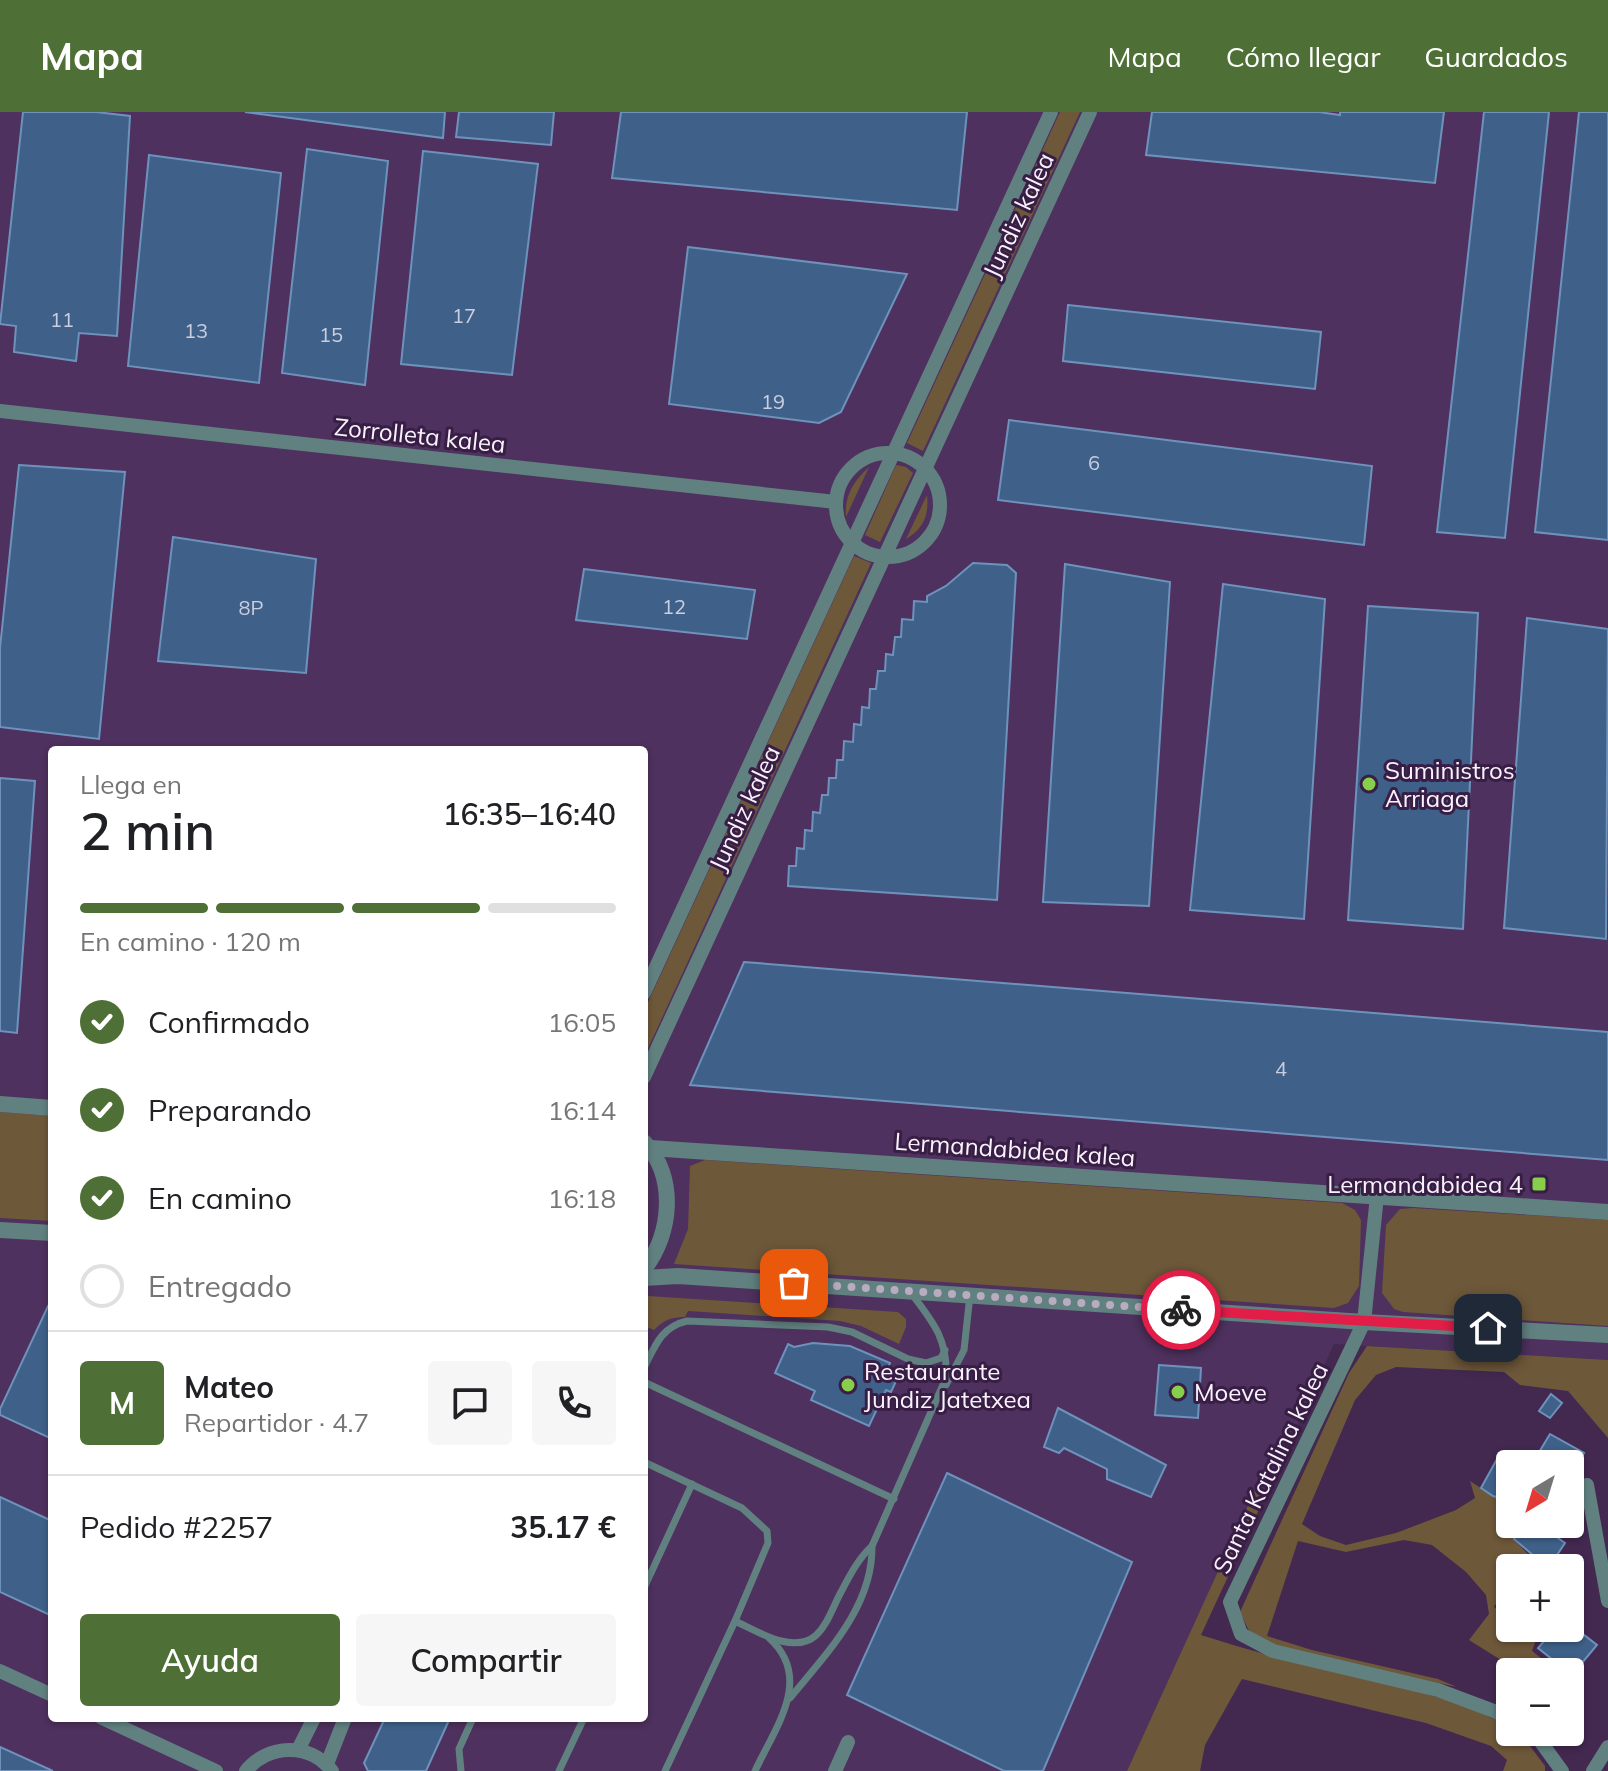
<!DOCTYPE html>
<html lang="es">
<meta charset="utf-8">
<style>
body{margin:0;font-family:Mulish,sans-serif;background:#f6f6f6;color:#202124;height:100vh;display:flex;flex-direction:column;font-size:30px;white-space:nowrap}
*{box-sizing:border-box;margin:0}
p{font-size:26px;color:#757577}
.icon{flex:none;width:44px;height:44px;fill:none;stroke:currentColor;stroke-width:2;stroke-linecap:round;stroke-linejoin:round}
.map{position:relative;flex:1;overflow:hidden}
.panel{position:absolute;left:48px;top:634px;width:600px;height:976px;display:flex;flex-direction:column;background:#fff;border-radius:8px;box-shadow:0 2px 6px #0004}
.panel>*{flex:none}
.needle{width:52px;rotate:218deg}
.fabs{position:absolute;left:1496px;top:1338px;display:grid;gap:16px}
.fabs a{display:grid;place-items:center;width:88px;height:88px;border-radius:8px;background:#fff;box-shadow:0 2px 6px #0004;font-size:40px}
.pin{position:absolute;display:grid;place-items:center;width:68px;height:68px;color:#fff;margin:-34px;border-radius:16px;box-shadow:0 4px 12px #0006}
.courier{position:absolute;display:grid;place-items:center;width:80px;height:80px;margin:-40px;border:6px solid #e11d48;border-radius:50%;background:#fff;color:#222;box-shadow:0 2px 10px #0007}
.summary em{font-style:normal;font-weight:600}
.summary div{display:flex;flex-direction:column-reverse}
.summary{display:flex;align-items:center;justify-content:space-between;height:136px;padding:0 32px}
h1{font-size:52px;font-weight:600;line-height:60px}
.bar{display:grid;grid-template-columns:repeat(4,1fr);gap:12px 8px;align-content:center;height:96px;padding:0 32px}
.bar i{height:10px;border-radius:6px;background:#e0e0e0}
.bar .on{background:#4e6f35}
.bar p{grid-column:span 4}
.line{display:flex;align-items:center;gap:20px;padding:0 32px;border-top:2px solid #e0e0e0}
.line div{flex:1}
.round{display:grid;place-items:center;flex:none;width:84px;height:84px;border-radius:8px;background:#f6f6f6}
ol{padding:0 32px;list-style:none}
li{display:flex;align-items:center;gap:24px;height:88px}
li p{margin-inline-start:auto}
li .icon{padding:8px;border-radius:50%;background:#4e6f35;color:#fff;stroke-width:4}
li:last-child{color:#757577}
li i{width:44px;height:44px;border:4px solid #e0e0e0;border-radius:50%}
.primary-button{display:flex;gap:16px;margin-top:auto;padding:16px 32px}
.primary-button a{flex:1;height:92px;border-radius:8px;background:#4e6f35;color:#fff;font-size:32px;font-weight:600;line-height:92px;text-align:center}
.primary-button a+a{background:#f6f6f6;color:#202124}
header{display:flex;align-items:center;gap:48px;box-sizing:border-box;height:112px;padding:0 40px;background:#4e6f35;color:#fff}
header strong{font-size:38px}
nav{display:flex;gap:44px;margin-inline-start:auto;font-size:28px}
.map>svg:first-child{display:block}
.built{fill:#4e315e;fill-rule:evenodd}
.green{fill:#6e583a}
.building{fill:#3f6189;stroke:#6e92bc;stroke-width:2}
.lines{fill:none;stroke-linecap:round;stroke-linejoin:round}
.service{stroke:#618180;stroke-width:7}
.minor{stroke:#618180;stroke-width:14}
.tertiary{stroke:#618180;stroke-width:16}
.done{stroke:#b9abc0;stroke-width:8;stroke-dasharray:0 14.4}
.route{stroke:#e11d48;stroke-width:10}
.poi-dot{fill:#87cf4a;stroke:#381e45;stroke-width:3}
.labels{text-anchor:middle;dominant-baseline:central;stroke-width:6;stroke-linejoin:round;paint-order:stroke}
.number-label{font-size:20px;fill:#cacee0}
.street-label{font-size:24px;fill:#f9f2fd;stroke:#381e45}
.poi-label{font-size:24px;fill:#f9f2fd;stroke:#381e45;text-anchor:start}
</style>
<header>
<strong>Mapa</strong>
<nav><a>Mapa</a><a>Cómo llegar</a><a>Guardados</a></nav>
</header>
<div class="map">
<svg width="1608" height="1659" viewBox="0 0 1608 1659">
<rect width="100%" height="100%" fill="#432850"/>
<path class="built" d="M0,0h1608v1248l-274,-16 -66,146 -12,-1 -129,282h-1127zM52,638h592v968h-592z"/>
<g class="green">
<path d="M1060,0h20l-157,339 -16,-8z"/>
<path d="M896,353l10,2 7,6 -33,69 -15,-7z"/>
<path d="M869,355l-23,50c-2,-22 8,-36 23,-50z"/>
<path d="M927,383c2,20 -3,33 -21,44z"/>
<path d="M854,444l17,7 -227,494v-46z"/>
<path d="M0,1000l52,4v105l-52,-3z"/>
<path d="M705,1048l637,43 13,7 6,10 -2,66 -11,17 -14,5 -660,-44 14,-35 2,-63z"/>
<path d="M1413,1096l195,12v106l-205,-14 -9,-3 -12,-16 4,-68 14,-16z"/>
<path d="M648,1184l250,16 8,7v8l-7,17 -38,-18 -21,-5 -152,-10 -3,6c-14,0 -21,3 -31,13l-10,-4v-26z"/>
<path d="M1367,1234l241,14v78l-40,-47 -48,-6 -16,-13 -108,-5 -20,8 -21,25 -53,124 18,12 26,9 50,-12 60,-23 19,-12 -5,-17 40,26v17h5v17l13,13 -9,14h-9v14l-16,25 16,11v10h14l13,9 -5,14 27,21 -47,-5 -43,-27 20,-26 -3,-19 -20,-23 -34,-27 -28,-5 -58,12 -48,-11 -31,95 45,14 126,29 19,8 -145,-31 -49,-14 -15,-13 -8,-17 109,-239z"/>
<path d="M1256,1376l12,2 -67,145c50,16 99,29 150,41 54,13 111,22 159,52v4l11,2 24,32v5h-42l4,-11 -16,-14 -65,-23 -184,-44 -37,66 -5,26h-73z"/>
</g>
<g class="building">
<path d="M23,0h73l34,4 -13,220 -38,-3 -3,28 -62,-9 2,-26 -16,-2z"/>
<path d="M245,0h200l-2,26z"/>
<path d="M459,0h95l-3,33 -95,-8z"/>
<path d="M621,0h346l-10,98 -345,-32z"/>
<path d="M1152,0h167l21,3v-3h104l-9,71 -289,-28z"/>
<path d="M1484,0h65l-44,426 -68,-6z"/>
<path d="M1579,0h29v428l-73,-8z"/>
<path d="M307,37l81,12 -23,224 -83,-12z"/>
<path d="M423,39l115,13 -26,211 -111,-11z"/>
<path d="M149,43l132,18 -22,210 -131,-17z"/>
<path d="M688,135l219,27 -66,138 -22,11 -150,-19z"/>
<path d="M1068,193l253,27 -6,57 -252,-28z"/>
<path d="M1009,308l363,46 -8,79 -366,-45z"/>
<path d="M19,353l106,7 -26,267 -99,-12v-79z"/>
<path d="M173,425l143,22 -10,114 -148,-12z"/>
<path d="M973,451l34,2 9,8 -19,327 -209,-14 1,-20h7l1,-18 7,1 1,-19 7,1 1,-19 7,1 2,-18h6l1,-17h7l1,-18h6l1,-19 9,1 1,-18 7,1 1,-18 7,1 1,-19h6l2,-18h7l1,-17 7,1 2,-18h6l1,-18 11,1 1,-19 13,1v-6l19,-10z"/>
<path d="M1065,452l105,18 -21,324 -106,-4z"/>
<path d="M584,457l171,21 -8,49 -171,-19z"/>
<path d="M1223,472l102,15 -21,320 -114,-9z"/>
<path d="M1368,494l110,7 -15,316 -115,-9z"/>
<path d="M1527,506l81,11 -2,310 -102,-11z"/>
<path d="M0,666l35,3 -18,252 -17,-2z"/>
<path d="M744,850l864,70v128l-918,-75z"/>
<path d="M48,1194l4,2v131l-52,-24v-6z"/>
<path d="M813,1231l37,3 40,17 -5,11 12,5 -6,13 -5,-2 -17,36 -58,-26 4,-9 -40,-18 13,-29 6,3z"/>
<path d="M1159,1253l42,3 -3,50 -43,-3z"/>
<path d="M1551,1282l11,9 -12,15 -11,-7z"/>
<path d="M1058,1296l108,57 -15,32 -44,-18v-10l-43,-21 -5,5 -15,-6z"/>
<path d="M1550,1322l34,19 -12,21 -2,-10h-15l-17,-10z"/>
<path d="M1497,1347l13,7v35l-17,-5 -12,-8z"/>
<path d="M947,1361l185,89 -89,209h-39l-157,-76z"/>
<path d="M1570,1370l8,5 -8,12z"/>
<path d="M0,1385l52,24v95l-52,-24z"/>
<path d="M1524,1412h14l27,19 -10,15 13,10h-42l8,-12 -20,-17z"/>
<path d="M1510,1480v17l-8,-5z"/>
<path d="M1570,1512l27,21 -25,30 -34,-27 7,-8 -14,-12h39z"/>
<path d="M385,1606h65l-24,53h-58l-4,-8z"/>
<path d="M0,1635l53,24h-53z"/>
</g>
<g class="lines">
<g class="service">
<path d="M644,1256c11,-22 17,-41 43,-47l141,6 24,5 56,27 18,4 15,-5 4,-8"/>
<path d="M644,1270l250,117"/>
<path d="M946,1273l18,-35 6,-55"/>
<path d="M644,1350l98,46 25,23 1,12 -33,78"/>
<path d="M644,1476l48,-104"/>
<path d="M790,1586c36,-44 83,-91 82,-152"/>
<path d="M461,1659l-2,-22 14,-31"/>
<path d="M559,1659l25,-53"/>
<path d="M665,1659l70,-150c15,7 30,16 46,20 40,10 45,-21 60,-49 9,-17 17,-33 31,-46l74,-168c2,-38 -12,-55 -35,-85"/>
<path d="M755,1659c20,-43 59,-93 14,-133"/>
</g>
<g class="minor">
<path d="M0,299l836,91"/>
<circle cx="888" cy="393" r="52"/>
<path d="M644,881l407,-881"/>
<path d="M644,965l446,-965"/>
<path d="M1377,1084l-13,126 -134,280 11,32 32,17 165,39 56,21 16,9"/>
<path d="M1587,1373l21,116"/>
<path d="M0,1559l52,24"/>
<path d="M102,1606l114,53"/>
<path d="M1529,1620l9,6 24,33"/>
<path d="M298,1638l16,-32"/>
<path d="M327,1652l18,-46"/>
<path d="M246,1659c21,-27 65,-29 86,0"/>
<path d="M835,1659l13,-29"/>
<path d="M1593,1659l15,-24"/>
</g>
<g class="tertiary">
<path d="M0,992l52,4"/>
<path d="M644,1030c33,34 28,92 0,127"/>
<path d="M650,1036l958,64"/>
<path d="M0,1118l52,3"/>
<path d="M644,1166l34,-2 686,46 244,13"/>
</g>
</g>
<g class="lines">
<path class="done" d="M794,1171l387,27"/>
<path class="route" d="M1181,1198l307,18"/>
</g>
<g class="poi-dot">
<circle cx="1369" cy="672" r="8"/>
<rect x="1531" y="1064" width="16" height="16" rx="4"/>
<circle cx="848" cy="1273" r="8"/>
<circle cx="1178" cy="1280" r="8"/>
</g>
<g class="labels">
<g class="number-label">
<text x="464" y="203">17</text>
<text x="62" y="207">11</text>
<text x="196" y="218">13</text>
<text x="331" y="222">15</text>
<text x="773" y="289">19</text>
<text x="1094" y="350">6</text>
<text x="674" y="494">12</text>
<text x="251" y="495">8P</text>
<text x="1281" y="956">4</text>
</g>
<g class="street-label">
<text transform="translate(1018 103) rotate(-65)">Jundiz kalea</text>
<text transform="translate(420 323) rotate(6)">Zorrolleta kalea</text>
<text transform="translate(744 696) rotate(-65)">Jundiz kalea</text>
<text transform="translate(1015 1037) rotate(4)">Lermandabidea kalea</text>
<text transform="translate(1270 1356) rotate(-64)">Santa Katalina kalea</text>
</g>
<g class="poi-label">
<text x="1385" y="658">Suministros<tspan x="1385" dy="28">Arriaga</tspan></text>
<text x="1523" y="1072" text-anchor="end">Lermandabidea 4</text>
<text x="864" y="1259">Restaurante<tspan x="864" dy="28">Jundiz Jatetxea</tspan></text>
<text x="1194" y="1280">Moeve</text>
</g>
</g>
</svg>
<div class="fabs">
<a><svg class="needle" viewBox="-14 -14 28 28"><path d="M0-13l5 13h-10z" fill="#e53935"/><path d="M0 13l5-13h-10z" fill="#757577"/></svg></a>
<a>+</a>
<a>−</a>
</div>
<div class="pin" style="left:794px;top:1171px;background:#ea580c"><svg class="icon" aria-label="bag" viewBox="0 0 24 24"><path d="M5 8h14l-1 12H6zM9 8a3 3 0 0 1 6 0"/></svg></div>
<div class="pin" style="left:1488px;top:1216px;background:#1f2937"><svg class="icon" aria-label="home" viewBox="0 0 24 24"><path d="M3 11l9-7 9 7M6 9v11h12V9"/></svg></div>
<div class="courier" style="left:1181px;top:1198px"><svg class="icon" aria-label="bike" viewBox="0 0 24 24"><circle cx="6" cy="16" r="4"/><circle cx="18" cy="16" r="4"/><path d="M6 16l4-8h5l3 8M10 8l3 8H6M13 5h3"/></svg></div>
<section class="panel">
<div class="summary"><div><h1>2 min</h1><p>Llega en</p></div><em>16:35–16:40</em></div>
<div class="bar"><i class="on"></i><i class="on"></i><i class="on"></i><i></i><p>En camino · 120 m</p></div>
<ol>
<li><svg class="icon" aria-label="check" viewBox="0 0 24 24"><path d="M5 12l5 5 9-10"/></svg>Confirmado<p>16:05</p></li>
<li><svg class="icon" aria-label="check" viewBox="0 0 24 24"><path d="M5 12l5 5 9-10"/></svg>Preparando<p>16:14</p></li>
<li><svg class="icon" aria-label="check" viewBox="0 0 24 24"><path d="M5 12l5 5 9-10"/></svg>En camino<p>16:18</p></li>
<li><i></i>Entregado</li>
</ol>
<div class="line" style="height:144px"><b class="round" style="background:#4e6f35;color:#fff">M</b><div><b>Mateo</b><p>Repartidor · 4.7</p></div><a class="round"><svg class="icon" aria-label="chat" viewBox="0 0 24 24"><path d="M4 5h16v11H9l-5 4z"/></svg></a><a class="round"><svg class="icon" aria-label="phone" viewBox="0 0 24 24"><path d="M5 4h4l2 5-3 2q2 4 5 5l2-3 5 2v4C11 20 4 13 5 4z"/></svg></a></div>
<div class="line" style="height:104px"><div>Pedido #2257</div><b>35.17 €</b></div>
<div class="primary-button"><a>Ayuda</a><a>Compartir</a></div>
</section>
</div>
